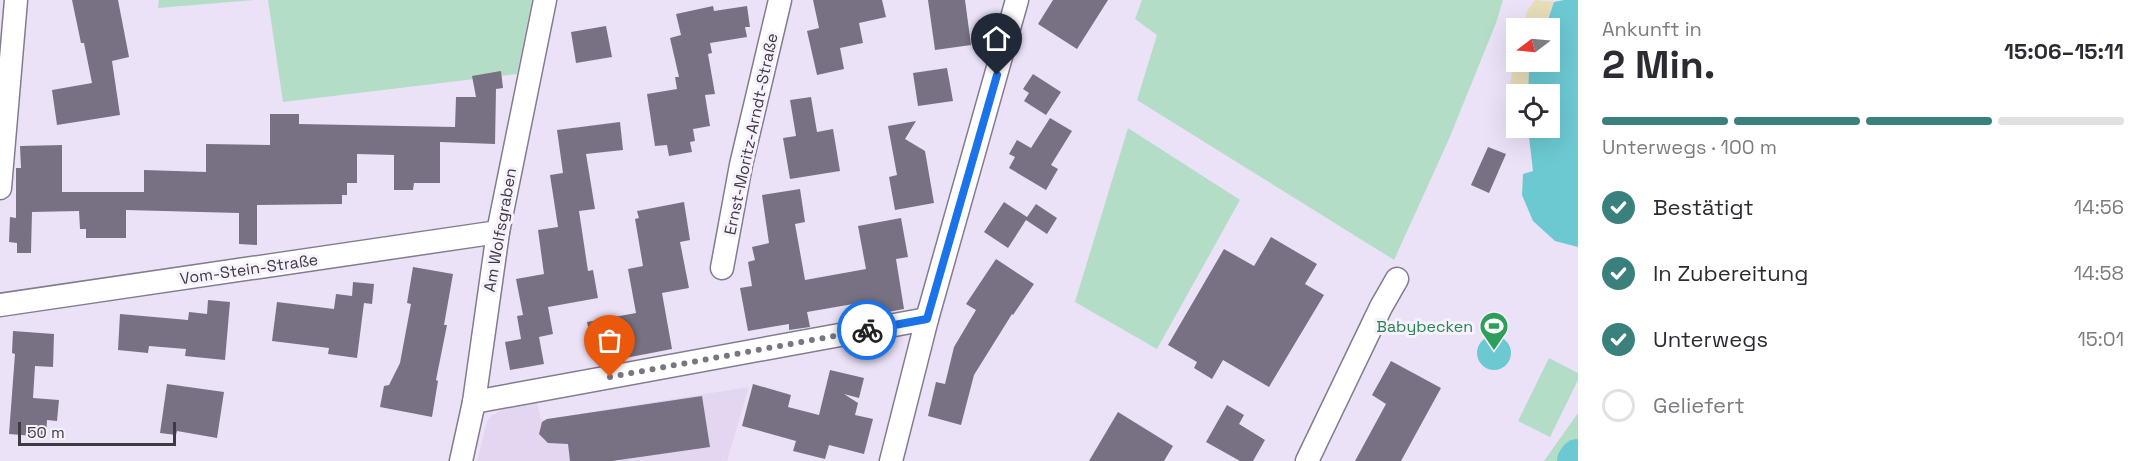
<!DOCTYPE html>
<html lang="de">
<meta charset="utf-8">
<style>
body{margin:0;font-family:"Space Grotesk",sans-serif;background:#f2f2f3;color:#2b2b33;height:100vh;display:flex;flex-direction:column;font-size:22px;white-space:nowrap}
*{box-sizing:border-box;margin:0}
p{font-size:20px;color:#7c7c81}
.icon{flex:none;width:33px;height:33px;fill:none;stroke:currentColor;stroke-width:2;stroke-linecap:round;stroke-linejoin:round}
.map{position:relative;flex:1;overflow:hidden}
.details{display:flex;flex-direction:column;background:#fff;width:570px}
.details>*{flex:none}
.needle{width:39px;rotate:254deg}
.fabs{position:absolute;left:1506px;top:18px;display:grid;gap:12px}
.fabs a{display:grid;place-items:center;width:54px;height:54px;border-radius:0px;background:#fff;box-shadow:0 6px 24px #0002;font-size:30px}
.scale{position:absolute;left:18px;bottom:15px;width:158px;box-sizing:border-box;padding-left:6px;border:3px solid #3e3a42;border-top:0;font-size:16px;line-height:21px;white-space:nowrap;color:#3e3a42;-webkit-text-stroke:4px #f6f1fd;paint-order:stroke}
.pin{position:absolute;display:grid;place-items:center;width:51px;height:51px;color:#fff;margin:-62px -26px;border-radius:50% 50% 50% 0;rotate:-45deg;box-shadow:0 0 6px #0007}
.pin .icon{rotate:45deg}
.courier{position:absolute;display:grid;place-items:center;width:60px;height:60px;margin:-30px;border:4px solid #1a73e8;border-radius:50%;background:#fff;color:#222;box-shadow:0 2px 8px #0007}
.head em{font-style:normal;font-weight:800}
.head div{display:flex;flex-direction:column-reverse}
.head{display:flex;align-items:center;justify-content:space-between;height:102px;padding:0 24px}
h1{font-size:39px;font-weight:800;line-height:45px}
.bar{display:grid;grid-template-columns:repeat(4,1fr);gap:9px 6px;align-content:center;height:72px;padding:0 24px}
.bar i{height:8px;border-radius:4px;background:#e1e1e2}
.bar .current{background:#3a817e}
.bar p{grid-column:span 4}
ol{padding:0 24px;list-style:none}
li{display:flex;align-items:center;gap:18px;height:66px}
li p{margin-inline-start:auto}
li .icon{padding:6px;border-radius:50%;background:#3a817e;color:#fff;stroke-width:4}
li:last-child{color:#7c7c81}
li i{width:33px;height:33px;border:3px solid #e1e1e2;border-radius:50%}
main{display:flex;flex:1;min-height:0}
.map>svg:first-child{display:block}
.built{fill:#e2d6f1}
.green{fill:#b3ddc6}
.sand{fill:#e7ddb8}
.water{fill:#6cc9d2}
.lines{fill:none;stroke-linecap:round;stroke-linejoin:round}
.river{stroke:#6cc9d2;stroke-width:38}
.building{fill:#787183}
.minor-casing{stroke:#837b8e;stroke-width:25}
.minor{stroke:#fff;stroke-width:22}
.done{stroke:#7b7581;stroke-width:6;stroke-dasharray:0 10.8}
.route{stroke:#1a73e8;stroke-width:8}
.labels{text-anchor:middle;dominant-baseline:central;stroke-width:6;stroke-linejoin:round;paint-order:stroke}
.street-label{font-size:16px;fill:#3e3a42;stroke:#f6f1fd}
.leisure-label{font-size:16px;fill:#27864d;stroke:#f6f1fd;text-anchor:end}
</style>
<main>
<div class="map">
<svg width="1578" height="461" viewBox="0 0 1578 461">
<rect width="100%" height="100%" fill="#ebe2f7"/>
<path class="built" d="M749,387l-22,74h-250l10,-39 4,-6 13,-7 33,-6 4,17z"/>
<g class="green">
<path d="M159,0h95l-96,8z"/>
<path d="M268,0h264l-15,74 -234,28z"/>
<path d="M1142,0h361l-7,23 -47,116 -55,121 -257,-160 20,-65 -22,-16z"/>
<path d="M1128,128l112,72 -83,149 -82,-47z"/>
<path d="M1549,358l29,15v7l-28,57 -32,-16z"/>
<path d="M1578,413v48h-34z"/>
</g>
<g class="sand">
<path d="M1535,0l19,2 -10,26h-22l6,-18z"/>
<path d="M1516,43v19h16l-3,9 -1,23h-12v34h11l-14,6 -6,-17 7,-66z"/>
</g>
<g class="water">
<path d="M1564,0h14v247l-23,-6 -22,-20 -11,-26 1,-21 10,-3 -5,-43h22v-34h-22l1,-23 3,-9h18v-34h-5l9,-26z"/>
<circle cx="1494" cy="353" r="17"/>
</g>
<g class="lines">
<path class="river" d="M1576,461l2,-3"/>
</g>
<g class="building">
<path d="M72,0h46l11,57 -17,4 8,54 -63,10 -5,-35 40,-7 -8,-40h-3z"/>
<path d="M813,0h69l4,17 -27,6 4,20 -23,5 4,21 -27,6 -10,-44 12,-3z"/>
<path d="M928,0h37l6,45 -36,5z"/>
<path d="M1053,0h55l-31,49 -39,-25z"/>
<path d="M713,6l1,5 33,-5 3,21h-5l2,10 -37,6 2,10 -4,1 7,40 -10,1 5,31 -17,3 2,12 -5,1 2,10 -23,4 -2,-11 -12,1 -8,-52 30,-5 -2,-12h4l-9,-39 11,-3 -5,-21z"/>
<path d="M606,26l6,31 -36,6 -5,-31z"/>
<path d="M947,68l6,33 -35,5 -5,-33z"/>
<path d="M501,71l2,17 -7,1 -1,55 -55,-2v41h-26l-1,7h-19v-35l-37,-1v29h-10v12h-5v9l-85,1v40l-18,-1v-31l-113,-3v28h-40v-9h-6l-1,-18 -47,1 -1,41h-14v-10l-8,-1 1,-25 6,1v-50h5l-1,-22 42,-1v47h82v-22l62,2v-28l64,1v-31h29v10l156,3 1,-30h20l-4,-21z"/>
<path d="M1033,74l28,18 -15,23 -22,-14 5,-8 -6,-4z"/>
<path d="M811,97l6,35 16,-3 7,42 -50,8 -7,-41 13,-2 -6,-36z"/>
<path d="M1050,118l22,13 -21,34 7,4 -12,21 -37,-22 6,-11 -6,-3 8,-14 14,8z"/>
<path d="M916,121l-11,18 20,12 9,52 -39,7 -6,-33 8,-2 -9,-49z"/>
<path d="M620,122l3,28 -37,4 9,55 -16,2 9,60 5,-1 5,28 -50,9 5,27 -14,3 5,27 -34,6 -5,-28 16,-3 -4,-23 6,-1 -7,-36 28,-5 -6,-44 20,-3 -8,-52 13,-2 -6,-43z"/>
<path d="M1488,147l18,7 -17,39 -18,-8z"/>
<path d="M800,189l5,33 -10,2 10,56 61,-11 -8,-43 43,-8 7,39 -12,2 8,50 -43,8 -2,-14 -52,9 3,15 -21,3v-6l-41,7 -8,-43 12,-2 -4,-24 7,-2 -3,-13 17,-4 -7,-48z"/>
<path d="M684,202l6,38 -10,2 9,46 -27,5 10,56 -52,10 -2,-14 -25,5 -6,-28 49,-9 -8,-44 15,-3 -8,-47 4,-1 -2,-7z"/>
<path d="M1004,202l23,15 9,-13 21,14 -10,16 -21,-14 -18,28 -24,-16z"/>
<path d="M1271,237l46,27 -12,20 19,11 -55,92 -46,-27 -11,19 -18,-11 3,-6 -29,-17 56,-96 30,17z"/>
<path d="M996,259l38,25 -21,31 -1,-1 -38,61 -13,50 -33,-9 8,-34 9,2 9,-37 22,-37 -10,-6z"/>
<path d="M413,267l40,7 -9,51h3l-11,55 2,1 -6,36 -52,-10 4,-21 5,-1 11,-22 11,-59 -4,-1z"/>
<path d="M353,282l21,2 -2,20 -8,-1 -7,55 -29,-4 1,-6 -57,-7 5,-39 57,7 2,-15 16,2z"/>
<path d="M208,300l22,2 -5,58 -40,-4 1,-7 -37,-3 -1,7 -30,-3 2,-36 68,6 1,-8 18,2z"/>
<path d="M13,331l41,3 -1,33 -18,-1 -2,32 26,2 -2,21 -10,-1 -1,17 -37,-3 6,-80 -3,-1z"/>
<path d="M1391,361l50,27 -40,73h-46l31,-57 -14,-9z"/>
<path d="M830,370l34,8 -5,20 -15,-4 14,9 -3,12 18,4 -9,35 -35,-9 -4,14 -32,-8 3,-10 -54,-15 11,-42 38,11 -3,12 31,8z"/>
<path d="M167,384l57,8 -7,46 -40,-7 -1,4 -16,-2z"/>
<path d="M702,396l8,51 -98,14h-42l-2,-17 -20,-1 -9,-9 3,-12 5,-3z"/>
<path d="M1227,405l17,10 -5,9 26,16 -12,21h-13l-34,-19z"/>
<path d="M1118,412l55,34 -9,15h-75z"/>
</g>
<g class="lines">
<g class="minor-casing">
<g id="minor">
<path d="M0,188l16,-188"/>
<path d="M722,268l19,-103 39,-165"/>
<path d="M0,305l498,-73"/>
<path d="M474,402l453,-83"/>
<path d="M461,461l13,-59 24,-170 47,-232"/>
<path d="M891,461l36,-142 90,-319"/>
<path d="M1307,461l74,-154 16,-28"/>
</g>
</g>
<use href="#minor" class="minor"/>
</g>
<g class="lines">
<path class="done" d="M610,377l257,-47"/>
<path class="route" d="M867,330l60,-11 70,-244"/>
</g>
<defs>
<g id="stadium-pin" transform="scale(1.5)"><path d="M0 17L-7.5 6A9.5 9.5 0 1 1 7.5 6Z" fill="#2e9e5b" stroke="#f6f1fd"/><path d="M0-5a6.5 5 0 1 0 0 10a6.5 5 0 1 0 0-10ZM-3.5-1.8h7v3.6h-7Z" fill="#fff"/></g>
</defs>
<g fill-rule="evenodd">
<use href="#stadium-pin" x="1494" y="326"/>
</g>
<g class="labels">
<g class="street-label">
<text transform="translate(751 134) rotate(-78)">Ernst-Moritz-Arndt-Straße</text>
<text transform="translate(500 230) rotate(-80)">Am Wolfsgraben</text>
<text transform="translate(249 269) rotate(-8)">Vom-Stein-Straße</text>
</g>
<g class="leisure-label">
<text x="1473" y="326">Babybecken</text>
</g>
</g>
</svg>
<div class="fabs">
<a><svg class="needle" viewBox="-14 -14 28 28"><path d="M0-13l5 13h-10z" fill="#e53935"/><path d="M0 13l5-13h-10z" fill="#7c7c81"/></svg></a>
<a><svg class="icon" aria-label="locate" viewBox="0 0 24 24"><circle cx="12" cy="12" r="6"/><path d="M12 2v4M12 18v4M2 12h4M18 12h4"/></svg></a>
</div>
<div class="scale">50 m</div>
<div class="pin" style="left:610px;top:377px;background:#ea580c"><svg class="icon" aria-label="bag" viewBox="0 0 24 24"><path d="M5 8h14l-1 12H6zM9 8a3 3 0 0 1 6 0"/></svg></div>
<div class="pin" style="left:997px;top:75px;background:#1f2937"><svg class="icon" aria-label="home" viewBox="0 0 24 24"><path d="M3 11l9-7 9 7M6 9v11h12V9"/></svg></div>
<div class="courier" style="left:867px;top:330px"><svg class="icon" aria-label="bike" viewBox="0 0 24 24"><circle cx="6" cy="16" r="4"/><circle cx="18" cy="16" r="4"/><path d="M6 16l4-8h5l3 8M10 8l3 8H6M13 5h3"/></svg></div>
</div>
<section class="details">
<div class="head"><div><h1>2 Min.</h1><p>Ankunft in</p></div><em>15:06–15:11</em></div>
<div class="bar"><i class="current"></i><i class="current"></i><i class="current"></i><i></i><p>Unterwegs · 100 m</p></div>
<ol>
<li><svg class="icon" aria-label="check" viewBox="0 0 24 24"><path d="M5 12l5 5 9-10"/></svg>Bestätigt<p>14:56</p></li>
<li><svg class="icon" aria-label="check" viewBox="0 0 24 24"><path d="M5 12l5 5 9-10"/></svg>In Zubereitung<p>14:58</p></li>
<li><svg class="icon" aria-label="check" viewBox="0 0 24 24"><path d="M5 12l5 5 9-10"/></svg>Unterwegs<p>15:01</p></li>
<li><i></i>Geliefert</li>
</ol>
</section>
</main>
